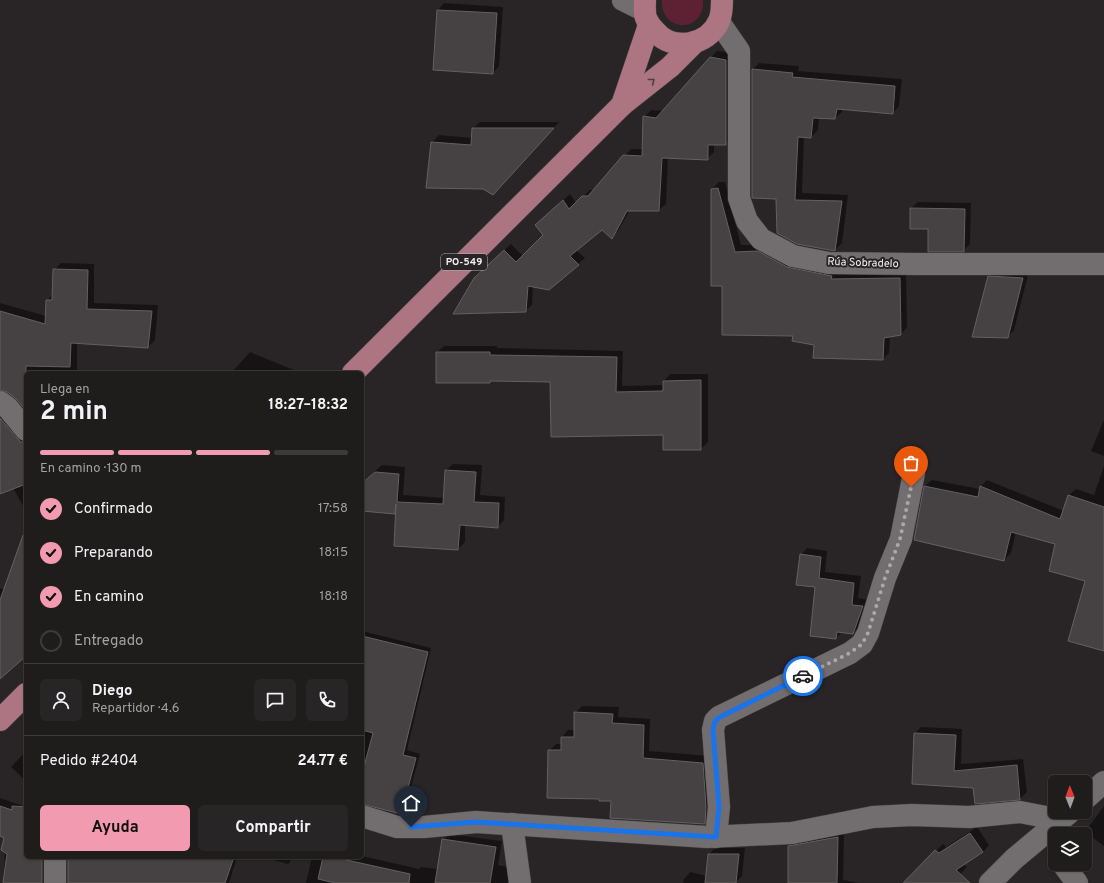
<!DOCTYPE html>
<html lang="es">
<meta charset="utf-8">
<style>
body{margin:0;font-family:Overpass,sans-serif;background:#272525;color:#f1f3f6;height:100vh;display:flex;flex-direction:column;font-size:15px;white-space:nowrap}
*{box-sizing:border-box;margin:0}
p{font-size:13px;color:#a1a1a3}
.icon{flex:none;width:22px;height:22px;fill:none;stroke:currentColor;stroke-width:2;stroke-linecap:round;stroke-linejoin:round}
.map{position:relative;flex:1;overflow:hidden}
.sheet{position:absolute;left:24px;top:371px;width:340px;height:488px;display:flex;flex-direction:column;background:#1f1c1c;border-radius:6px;box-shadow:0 1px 3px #0004,0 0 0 1px #3c3a3b}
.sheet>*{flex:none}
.needle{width:26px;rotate:359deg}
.tools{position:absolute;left:1048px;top:775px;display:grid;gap:8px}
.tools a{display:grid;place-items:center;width:44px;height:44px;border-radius:6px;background:#1f1c1c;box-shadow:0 1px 3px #0004,0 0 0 1px #3c3a3b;font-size:20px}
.pin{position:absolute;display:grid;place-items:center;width:34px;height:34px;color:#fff;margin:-41px -17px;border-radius:50% 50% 50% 0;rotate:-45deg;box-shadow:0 0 4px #0007}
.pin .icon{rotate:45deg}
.courier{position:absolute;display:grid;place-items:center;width:40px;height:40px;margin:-20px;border:3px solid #1a73e8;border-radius:50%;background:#fff;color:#222;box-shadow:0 1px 5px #0007}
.headline em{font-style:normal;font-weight:700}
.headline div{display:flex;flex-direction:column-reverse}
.headline{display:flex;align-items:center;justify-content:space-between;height:68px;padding:0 16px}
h1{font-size:26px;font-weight:700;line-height:30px}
.bar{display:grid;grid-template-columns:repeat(4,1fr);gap:6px 4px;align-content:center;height:48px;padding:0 16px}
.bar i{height:5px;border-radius:3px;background:#3c3a3b}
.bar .on{background:#f29aaf}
.bar p{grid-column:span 4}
.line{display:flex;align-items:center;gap:10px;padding:0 16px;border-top:1px solid #3c3a3b}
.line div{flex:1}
.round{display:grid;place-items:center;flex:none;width:42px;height:42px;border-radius:6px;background:#272525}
ol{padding:0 16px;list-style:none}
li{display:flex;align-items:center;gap:12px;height:44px}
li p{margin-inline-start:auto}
li .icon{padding:4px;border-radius:50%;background:#f29aaf;color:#111;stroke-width:4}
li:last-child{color:#a1a1a3}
li i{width:22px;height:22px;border:2px solid #3c3a3b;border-radius:50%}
.cta{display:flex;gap:8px;margin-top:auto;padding:8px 16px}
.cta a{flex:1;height:46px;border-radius:6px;background:#f29aaf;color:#111;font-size:16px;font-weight:700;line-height:46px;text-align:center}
.cta a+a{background:#272525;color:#f1f3f6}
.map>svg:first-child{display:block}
.green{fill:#5e2033}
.shadow{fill:#0007}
.building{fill:#464243;stroke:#646060}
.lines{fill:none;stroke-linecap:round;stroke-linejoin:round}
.street-casing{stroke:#424040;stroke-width:23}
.secondary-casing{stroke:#424040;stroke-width:23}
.primary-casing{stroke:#424040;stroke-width:23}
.street{stroke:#726e6f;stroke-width:22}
.secondary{stroke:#726e6f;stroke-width:22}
.primary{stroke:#ad7482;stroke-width:22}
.oneway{stroke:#513d42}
.done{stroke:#aba8a9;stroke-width:4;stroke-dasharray:0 7.2}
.route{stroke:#1a73e8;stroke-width:5}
.labels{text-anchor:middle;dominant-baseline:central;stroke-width:4;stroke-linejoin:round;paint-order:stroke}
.shield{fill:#292526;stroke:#b5b2b3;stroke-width:1}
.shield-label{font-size:10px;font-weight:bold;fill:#f1efef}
.street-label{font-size:11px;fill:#f1efef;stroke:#292526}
</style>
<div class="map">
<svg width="1104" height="883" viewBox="0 0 1104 883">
<rect width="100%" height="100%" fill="#292526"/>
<path class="green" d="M662,0h41c2,34 -43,33 -41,0z"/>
<g class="shadow">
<path d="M444,3l59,4 -4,59 -6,7 -59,-4 4,-59z"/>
<path d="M717,51l16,2v84l-7,7h-12v8l-7,7 -39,-2 -2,47 -7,6h-29l-12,21 -6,6 -10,-8 -26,21 9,8 -7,6 -45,22 -1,19 -7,6 -71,2 23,-38 7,-7h1l26,-24 12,12 22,-21 -2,-16 27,-25 6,9 14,-13h5l36,-41h12l1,-32 7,-7 12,1z"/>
<path d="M759,63l40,3 -1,5 104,8 -3,27 -6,7 -51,-5v4l-7,6 -16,-1 -1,13 -7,7 -7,-1 -2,57 46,2 -6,48 -7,7 -58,-52 -25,-128z"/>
<path d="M480,122h79l-59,65h-73l5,-45 7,-7 33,3 1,-10z"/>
<path d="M719,182h6l16,63h24l141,26 1,56 -6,7 -11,2 -1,17 -6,6 -68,-15 -21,-9 -71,-50 -11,-96z"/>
<path d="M918,202l53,1 -1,41 -6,6 -35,-22 -18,-20z"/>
<path d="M61,263l33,1v39l64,2 -3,35 -7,7 -71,-4v30h-51v36l-11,-13 -15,-7v-86l46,13 1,-15 6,-7 1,-24z"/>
<path d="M996,270l33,1 -15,59 -6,7 -19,-60z"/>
<path d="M444,346h53v2l126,3 -1,35 42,-1v-4l6,-7h38v68l-7,7 -37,-15 -113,-53 -59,-1 -2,2 -53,-30z"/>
<path d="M250,352l44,18 2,3h-65z"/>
<path d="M0,405l26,29v77l-13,-23 -13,5z"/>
<path d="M1104,420v36l-13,-5z"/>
<path d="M453,464l29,1 -2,30 25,2 -1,23 -7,7 -32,-2v17l-7,7 -61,-38 -2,2 -33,-3v-34l4,3 16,-14 23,2 -2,28 41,3 2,-28z"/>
<path d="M1104,466v184l-18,-70 -30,-37 -40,-11 -5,21 -7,7 -89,-21 10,-53 7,-6 48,9 1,-3 6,-6 77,31 5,-16 7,-6 18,6z"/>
<path d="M807,548l20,3 -2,21 36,4 -3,22 11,2 -9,26 -7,7 -11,-1 -6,6 -20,-52 -15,-31z"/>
<path d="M26,554v102l-26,22v-90l5,2z"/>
<path d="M362,631l69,17 -24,102 13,4 -15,55 -4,4 -39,-10z"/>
<path d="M582,706l37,1 -1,10 32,2 -1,32 60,5 2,61 -7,6 -92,-23 -63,-49 7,-7h6v-7l6,-7h7v-17z"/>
<path d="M921,727l41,2 -1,35 62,-5 4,33 -7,7 -44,4 -2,-16 -61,-4 2,-50z"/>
<path d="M26,751v30l-15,-14z"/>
<path d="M0,798l26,9v50h22l2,26h-46l1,-46 -5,-2z"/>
<path d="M1104,806v40l-19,-14z"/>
<path d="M977,827l12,18 -6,7 -20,12 4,3 -15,16h-34l-7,-7 32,-32 3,3z"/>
<path d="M844,831l-1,49 17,3h-71v-37l7,-7z"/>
<path d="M449,834l53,7 -4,24 14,3 4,15h-210l6,-26 50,-1 57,13 2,-2 17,2 5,-29z"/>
<path d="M715,848h30l-3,28 -7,7h-52l1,-4 6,-7 17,4 2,-22z"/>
<path d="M68,857h169l-8,26h-161z"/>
<path d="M262,857h32l-6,7z"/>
</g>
<g class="building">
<path d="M437,10l60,3 -4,61 -60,-4z"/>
<path d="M710,57l16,3v85h-18v15l-46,-2 -3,53h-32l-15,28 -10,-9 -32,26 9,9 -30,25 -21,-4 -2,26 -73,2 21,-36 30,-28 12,12 27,-27 -8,-10 28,-25 6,9 13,-13h6l35,-41 19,1 1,-40 13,2z"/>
<path d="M752,69l41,4 -1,4 103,9 -2,28 -56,-5 -2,10 -22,-1 -2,20 -13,-1 -3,63 47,1 -7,50 -38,-7 -20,-11 -1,-34 -24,-1z"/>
<path d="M472,128h82l-61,67 -10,-6 -57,-1 5,-46 40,3z"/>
<path d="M718,188l17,64 23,-1 29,16 45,9 -1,3 69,-1 1,57 -17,3 -1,22 -70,-2 1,-13 -22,-4 1,-5 -71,-1v-49h-11v-97z"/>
<path d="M910,208l55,1 -1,43h-36v-23h-18z"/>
<path d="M53,269l35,1 -1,39 65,2 -4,37 -77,-5 -1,24 -44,-1v44l-12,-13 -7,-5 -7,-2v-79l45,13 1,-24h6z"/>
<path d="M988,276l35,2 -15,60 -36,-1z"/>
<path d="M436,352h54v3l127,2 -1,35 47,-1v-10l38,-1v70h-38v-15l-112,2 -1,-55 -60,-1v2h-54z"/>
<path d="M0,418l17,20 4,4h5v42l-26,10z"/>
<path d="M445,470l31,2 -2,30 25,1 -1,25 -38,-3 -2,25 -64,-4 2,-42 -1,10 -33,-3v-28l13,-11 24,2 -2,28 46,2z"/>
<path d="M924,486l54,11 2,-11 80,33 8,-24 36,12v144l-36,-10 17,-60 -36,-10 6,-27 -44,-12 -7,29 -90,-21z"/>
<path d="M23,535l3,1v120l-26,23v-79z"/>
<path d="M800,554l21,3 -2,21 35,5 -2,22 11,1 -10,28 -16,-2 -1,7 -26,-3 5,-49 -19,-2z"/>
<path d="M362,636l66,16 -25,103 13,3 -15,56 -39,-10v-30l11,-41 -11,-3z"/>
<path d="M574,712l39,2 -1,9 32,2 -1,33 60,5 3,44 -1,17 -95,-6 1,-17h-12v-2l-52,-1 1,-48h13v-13h13z"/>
<path d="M914,733l42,2 -2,36 63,-6 3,35 -45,4 -2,-16 -61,-4z"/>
<path d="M0,806l12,4v-4l14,1v50h16v26h-39l4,-29 -6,-4 3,-12 -4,-2z"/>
<path d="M970,833l13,19 -27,18 14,13h-67l32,-33 4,3z"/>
<path d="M838,837l-1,46h-49v-37z"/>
<path d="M442,839l54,8 -6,36h-55z"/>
<path d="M708,854h31l-3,29h-31z"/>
<path d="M68,857h166l-9,26h-157z"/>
<path d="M323,857h10l77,17 -1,9h-74l-17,-4z"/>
</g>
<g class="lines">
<g class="street-casing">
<g id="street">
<path d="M719,22l20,29v147l8,23 14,18 32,17 36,7 86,1h189"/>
<path d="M0,402l7,5 19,23"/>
<path d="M1085,799l19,-17"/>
<path d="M362,816l35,11h27l52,-5 231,15 85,-4 81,-16 39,-2 57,2 51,-5 41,8"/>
<path d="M512,824l8,59"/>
<path d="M716,837l3,-30 -6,-77 2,-9 4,-4 131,-64 12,-9 6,-11 17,-55 16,-39 13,-66"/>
<path d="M55,857v26"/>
<path d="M1063,864l14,19"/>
<path d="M990,883l24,-24 55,-46"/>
</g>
</g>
<g class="secondary-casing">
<path id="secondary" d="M623,0l22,11"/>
</g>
<g class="primary-casing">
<g id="primary">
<path d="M645,0c0,6 -1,12 1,18 2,5 5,9 9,13 17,21 53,15 64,-10 3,-7 3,-14 3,-21"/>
<path d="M622,105l27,-80"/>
<path d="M353,373l269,-268 48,-38 25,-25"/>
<path d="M0,720l26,-26"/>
</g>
</g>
<use href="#street" class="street"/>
<use href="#secondary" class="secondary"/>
<use href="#primary" class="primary"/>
</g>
<defs><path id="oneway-chevron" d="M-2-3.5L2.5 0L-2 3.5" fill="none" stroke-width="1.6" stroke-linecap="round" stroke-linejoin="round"/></defs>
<use class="oneway" href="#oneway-chevron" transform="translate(652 81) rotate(-38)"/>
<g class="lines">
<path class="done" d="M803,676l47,-23 12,-9 6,-11 17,-55 15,-39 11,-52"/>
<path class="route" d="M411,827l65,-5 240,15 3,-30 -6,-77 2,-9 5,-4 83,-41"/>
</g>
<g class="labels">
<rect class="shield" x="441" y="254" width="46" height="16" rx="3"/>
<g class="shield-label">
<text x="464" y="262">PO-549</text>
</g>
<g class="street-label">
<text transform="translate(863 263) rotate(2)">Rúa Sobradelo</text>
</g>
</g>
</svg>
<div class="tools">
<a><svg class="needle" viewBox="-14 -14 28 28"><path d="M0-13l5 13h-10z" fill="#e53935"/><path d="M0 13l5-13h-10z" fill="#a1a1a3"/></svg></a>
<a><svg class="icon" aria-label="layers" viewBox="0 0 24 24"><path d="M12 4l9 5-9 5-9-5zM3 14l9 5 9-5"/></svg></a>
</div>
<div class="pin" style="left:911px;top:487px;background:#ea580c"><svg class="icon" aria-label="bag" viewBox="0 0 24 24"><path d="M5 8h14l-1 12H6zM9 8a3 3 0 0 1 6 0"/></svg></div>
<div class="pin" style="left:411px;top:827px;background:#1f2937"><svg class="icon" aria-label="home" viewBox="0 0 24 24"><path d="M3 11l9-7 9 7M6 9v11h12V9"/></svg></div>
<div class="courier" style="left:803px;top:676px"><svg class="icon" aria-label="car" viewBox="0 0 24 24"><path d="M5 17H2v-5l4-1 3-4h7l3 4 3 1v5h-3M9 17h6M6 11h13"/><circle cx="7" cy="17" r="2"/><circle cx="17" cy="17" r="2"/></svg></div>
<section class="sheet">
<div class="headline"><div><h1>2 min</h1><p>Llega en</p></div><em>18:27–18:32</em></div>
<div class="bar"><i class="on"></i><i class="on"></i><i class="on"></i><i></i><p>En camino · 130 m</p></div>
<ol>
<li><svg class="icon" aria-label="check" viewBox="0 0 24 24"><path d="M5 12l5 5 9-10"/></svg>Confirmado<p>17:58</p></li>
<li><svg class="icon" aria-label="check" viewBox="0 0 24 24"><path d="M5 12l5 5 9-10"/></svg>Preparando<p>18:15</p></li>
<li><svg class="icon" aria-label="check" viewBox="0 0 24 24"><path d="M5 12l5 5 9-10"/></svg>En camino<p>18:18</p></li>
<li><i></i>Entregado</li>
</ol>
<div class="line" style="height:72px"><a class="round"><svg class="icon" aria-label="person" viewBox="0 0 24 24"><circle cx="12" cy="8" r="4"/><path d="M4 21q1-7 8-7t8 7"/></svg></a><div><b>Diego</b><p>Repartidor · 4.6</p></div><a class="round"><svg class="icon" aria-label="chat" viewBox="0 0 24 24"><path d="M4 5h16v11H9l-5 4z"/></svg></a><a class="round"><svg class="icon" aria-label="phone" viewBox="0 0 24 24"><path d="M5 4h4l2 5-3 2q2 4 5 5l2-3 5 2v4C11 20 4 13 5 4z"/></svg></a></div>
<div class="line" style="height:52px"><div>Pedido #2404</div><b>24.77 €</b></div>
<div class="cta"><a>Ayuda</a><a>Compartir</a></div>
</section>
</div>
